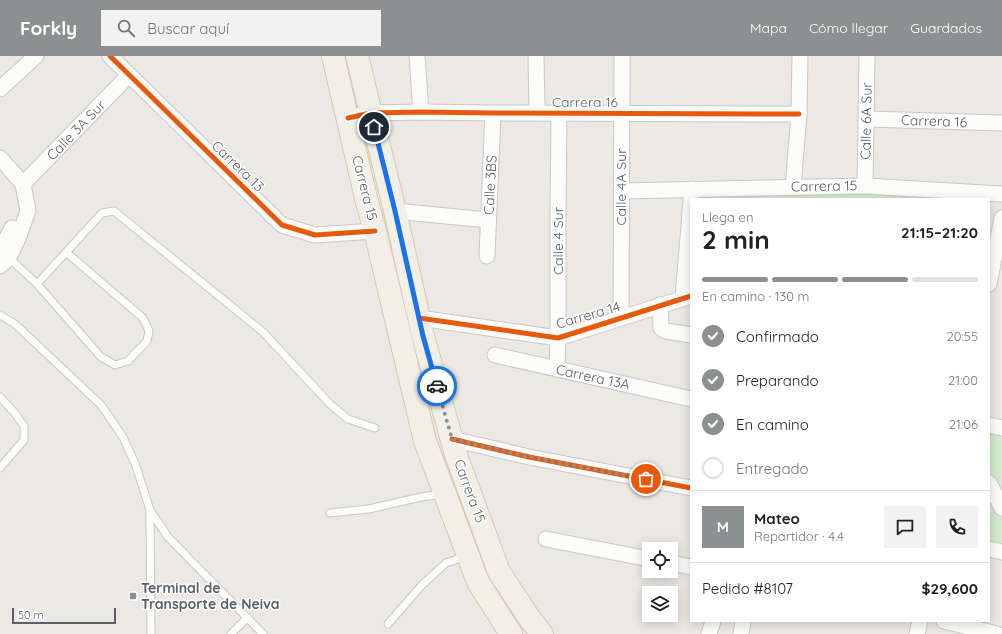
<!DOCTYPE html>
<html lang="es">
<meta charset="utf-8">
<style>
body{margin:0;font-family:Quicksand,sans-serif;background:#f2f2f2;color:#202124;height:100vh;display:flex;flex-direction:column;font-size:15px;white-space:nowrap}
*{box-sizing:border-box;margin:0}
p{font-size:13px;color:#757577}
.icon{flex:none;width:22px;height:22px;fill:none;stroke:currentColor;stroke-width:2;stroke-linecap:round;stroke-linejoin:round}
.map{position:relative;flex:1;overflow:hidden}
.side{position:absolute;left:690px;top:142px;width:300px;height:424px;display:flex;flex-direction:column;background:#fff;border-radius:0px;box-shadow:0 2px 10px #0003}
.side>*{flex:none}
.fabs{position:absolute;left:642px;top:486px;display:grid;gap:8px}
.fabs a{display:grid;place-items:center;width:36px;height:36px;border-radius:0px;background:#fff;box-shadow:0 2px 10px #0003;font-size:20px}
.scale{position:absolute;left:12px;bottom:10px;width:104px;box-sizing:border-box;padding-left:4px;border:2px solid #5a6064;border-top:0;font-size:11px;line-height:14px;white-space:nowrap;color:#5a6064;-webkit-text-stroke:3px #fff;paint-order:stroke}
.pin{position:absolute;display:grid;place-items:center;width:34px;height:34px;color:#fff;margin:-17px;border:2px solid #fff;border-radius:50%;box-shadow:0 1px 4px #0007}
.courier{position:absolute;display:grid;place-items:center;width:40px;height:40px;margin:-20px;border:3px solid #1a73e8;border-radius:50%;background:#fff;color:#222;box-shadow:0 1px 5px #0007}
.summary em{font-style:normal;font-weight:700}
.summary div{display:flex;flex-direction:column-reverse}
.summary{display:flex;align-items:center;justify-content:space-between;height:68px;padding:0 12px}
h1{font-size:26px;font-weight:700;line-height:30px}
.bar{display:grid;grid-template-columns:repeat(4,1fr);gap:6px 4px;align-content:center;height:48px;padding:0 12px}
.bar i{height:5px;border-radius:3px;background:#e0e0e0}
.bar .active{background:#8d9091}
.bar p{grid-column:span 4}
.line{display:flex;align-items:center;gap:10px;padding:0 12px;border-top:1px solid #e0e0e0}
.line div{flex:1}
.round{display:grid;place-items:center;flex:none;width:42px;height:42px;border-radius:0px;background:#f2f2f2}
ol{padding:0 12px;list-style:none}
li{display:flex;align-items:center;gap:12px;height:44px}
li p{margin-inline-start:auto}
li .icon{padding:4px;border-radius:50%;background:#8d9091;color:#fff;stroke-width:4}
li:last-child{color:#757577}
li i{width:22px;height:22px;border:2px solid #e0e0e0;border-radius:50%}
header{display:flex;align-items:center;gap:24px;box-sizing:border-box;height:56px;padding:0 20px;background:#8d9091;color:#fff}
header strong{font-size:19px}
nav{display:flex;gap:22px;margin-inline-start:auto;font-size:14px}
.search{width:280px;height:36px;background:#f2f2f2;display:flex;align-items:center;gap:10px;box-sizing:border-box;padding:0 14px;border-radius:0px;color:#757577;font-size:15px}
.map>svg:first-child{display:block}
.green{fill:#d4e9ce}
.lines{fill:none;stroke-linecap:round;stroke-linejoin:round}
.lane-casing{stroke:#c8c8c8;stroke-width:9}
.street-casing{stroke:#c8c8c8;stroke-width:17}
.primary-casing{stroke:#d6c7b0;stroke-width:24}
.lane{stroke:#fcfcfb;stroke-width:7}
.street{stroke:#fcfcfb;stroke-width:15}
.primary{stroke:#f2efe7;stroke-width:22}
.cycleway-casing{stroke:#fff;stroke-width:8}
.cycleway{stroke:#e8590c;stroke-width:5}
.done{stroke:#8d9091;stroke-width:4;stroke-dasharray:0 7.2}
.route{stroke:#1a73e8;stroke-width:5}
.poi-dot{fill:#8d9091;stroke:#fff;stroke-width:1.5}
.labels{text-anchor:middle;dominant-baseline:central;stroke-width:3;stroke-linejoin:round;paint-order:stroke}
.street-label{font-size:14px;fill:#5a6064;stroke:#fff}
.poi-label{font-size:14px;font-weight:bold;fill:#5a6064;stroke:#fff;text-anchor:start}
</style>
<header>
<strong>Forkly</strong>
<div class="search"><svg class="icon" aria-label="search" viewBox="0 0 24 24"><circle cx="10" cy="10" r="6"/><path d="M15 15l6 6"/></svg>Buscar aquí</div>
<nav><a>Mapa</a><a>Cómo llegar</a><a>Guardados</a></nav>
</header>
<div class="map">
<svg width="1002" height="578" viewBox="0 0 1002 578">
<rect width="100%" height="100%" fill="#ece9e5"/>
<g class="green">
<path d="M692,133l241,1 -2,9h-240z"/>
<path d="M989,375l13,3v113l-13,-2z"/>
</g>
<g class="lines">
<g class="lane-casing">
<g id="lane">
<path d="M9,202l28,26 65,-71 12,-2 149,121 67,72 18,15 27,9"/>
<path d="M37,228l64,73 14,8 13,-4 19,-20 2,-10 -6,-13 -76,-65"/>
<path d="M0,259l15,9 86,81 22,32 13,29 14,44 18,27 95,97"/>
<path d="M0,341l14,15 10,14v14l-24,28"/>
<path d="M150,454l1,124"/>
<path d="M330,457l39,-4 52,-12 21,-3"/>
<path d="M388,568l33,-38 25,-23 21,-7"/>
<path d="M231,578l16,-16"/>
</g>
</g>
<g class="street-casing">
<g id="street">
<path d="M110,0l172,169 33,10 60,-4"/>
<path d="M417,0l4,56"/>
<path d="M536,0l1,57"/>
<path d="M0,33l36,-33"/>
<path d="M348,62l23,-5 50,-1 72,1 306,1"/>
<path d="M867,63l135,4"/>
<path d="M0,102l23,26 5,27 -9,25 -10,22 -9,8"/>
<path d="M23,128l106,-109"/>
<path d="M865,130l2,-130"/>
<path d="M793,131l6,-73 1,-58"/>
<path d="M621,135l244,-5 137,8"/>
<path d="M395,155l93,9"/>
<path d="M0,195l12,-23"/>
<path d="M487,200l6,-143"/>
<path d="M989,228l13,-66"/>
<path d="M683,242l9,-109"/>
<path d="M660,249l1,23 5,3 25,4"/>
<path d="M419,262l139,20 133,-42"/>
<path d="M621,262l1,-262"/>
<path d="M495,299l196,44"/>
<path d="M557,313l1,-31v-124l1,-101"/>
<path d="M989,369l13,3"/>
<path d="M452,383l77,18 162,31"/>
<path d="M989,427l13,25"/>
<path d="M546,483l103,20"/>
<path d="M989,493l13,3"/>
<path d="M671,507l20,4"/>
<path d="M944,565l53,13"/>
<path d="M709,578l4,-13"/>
<path d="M741,578l2,-13"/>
<path d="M917,578l3,-13"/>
</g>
</g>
<g class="primary-casing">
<g id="primary">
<path d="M333,0l33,142 9,33 50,210 53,141 33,52"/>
<path d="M357,0l38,155 28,125 33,119 43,117 31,47 12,15"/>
</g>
</g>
<use href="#lane" class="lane"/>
<use href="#street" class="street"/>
<use href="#primary" class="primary"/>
<g class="cycleway-casing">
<g id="cycleway">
<path d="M110,0l172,169 33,10 60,-4"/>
<path d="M348,62l23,-5 50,-1 72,1 306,1"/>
<path d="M419,262l139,20 133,-42"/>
<path d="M452,383l77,18 162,31"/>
</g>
</g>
<use href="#cycleway" class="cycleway"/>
</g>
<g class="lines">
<path class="done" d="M437,330l15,53 77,18 117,22"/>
<path class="route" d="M374,71l21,84 28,125 14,50"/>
</g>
<rect class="poi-dot" x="129" y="536" width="8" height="8" rx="2"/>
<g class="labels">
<g class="street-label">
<text x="585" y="46">Carrera 16</text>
<text transform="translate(866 65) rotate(-89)">Calle 6A Sur</text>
<text transform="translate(934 65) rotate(2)">Carrera 16</text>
<text transform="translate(76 74) rotate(-46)">Calle 3A Sur</text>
<text transform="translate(238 110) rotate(44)">Carrera 13</text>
<text transform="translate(490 129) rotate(-87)">Calle 3BS</text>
<text transform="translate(824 130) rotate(-1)">Carrera 15</text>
<text transform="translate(621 131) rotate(-90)">Calle 4A Sur</text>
<text transform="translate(365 132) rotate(76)">Carrera 15</text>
<text transform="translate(558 185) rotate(-90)">Calle 4 Sur</text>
<text transform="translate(588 259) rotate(-16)">Carrera 14</text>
<text transform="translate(593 321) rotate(12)">Carrera 13A</text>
<text transform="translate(470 435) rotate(70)">Carrera 15</text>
</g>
<g class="poi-label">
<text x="141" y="532">Terminal de<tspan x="141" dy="16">Transporte de Neiva</tspan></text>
</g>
</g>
</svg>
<div class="fabs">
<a><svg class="icon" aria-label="locate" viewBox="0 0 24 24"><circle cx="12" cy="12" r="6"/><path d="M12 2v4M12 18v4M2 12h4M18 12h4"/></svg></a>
<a><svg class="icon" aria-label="layers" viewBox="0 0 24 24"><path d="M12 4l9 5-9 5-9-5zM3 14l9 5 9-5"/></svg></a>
</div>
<div class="scale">50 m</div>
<div class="pin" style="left:646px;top:423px;background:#ea580c"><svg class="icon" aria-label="bag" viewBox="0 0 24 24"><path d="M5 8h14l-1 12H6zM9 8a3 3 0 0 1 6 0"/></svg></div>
<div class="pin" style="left:374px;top:71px;background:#1f2937"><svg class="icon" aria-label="home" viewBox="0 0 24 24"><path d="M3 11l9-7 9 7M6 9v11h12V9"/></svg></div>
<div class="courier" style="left:437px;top:330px"><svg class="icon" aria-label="car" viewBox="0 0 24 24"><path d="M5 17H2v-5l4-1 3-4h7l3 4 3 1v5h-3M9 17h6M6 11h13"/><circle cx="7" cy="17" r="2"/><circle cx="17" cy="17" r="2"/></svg></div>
<section class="side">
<div class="summary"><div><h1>2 min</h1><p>Llega en</p></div><em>21:15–21:20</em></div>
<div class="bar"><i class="active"></i><i class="active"></i><i class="active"></i><i></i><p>En camino · 130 m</p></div>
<ol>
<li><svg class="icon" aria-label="check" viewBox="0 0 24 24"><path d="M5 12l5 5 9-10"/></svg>Confirmado<p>20:55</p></li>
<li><svg class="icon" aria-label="check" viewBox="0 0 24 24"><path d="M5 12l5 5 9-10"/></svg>Preparando<p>21:00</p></li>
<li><svg class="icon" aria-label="check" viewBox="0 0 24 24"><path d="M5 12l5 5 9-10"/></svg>En camino<p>21:06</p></li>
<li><i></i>Entregado</li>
</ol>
<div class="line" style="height:72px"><b class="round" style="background:#8d9091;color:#fff">M</b><div><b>Mateo</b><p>Repartidor · 4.4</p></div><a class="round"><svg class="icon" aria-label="chat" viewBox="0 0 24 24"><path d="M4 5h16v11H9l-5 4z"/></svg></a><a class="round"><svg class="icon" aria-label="phone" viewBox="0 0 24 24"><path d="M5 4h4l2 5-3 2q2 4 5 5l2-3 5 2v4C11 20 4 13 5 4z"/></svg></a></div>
<div class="line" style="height:52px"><div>Pedido #8107</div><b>$29,600</b></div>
</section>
</div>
